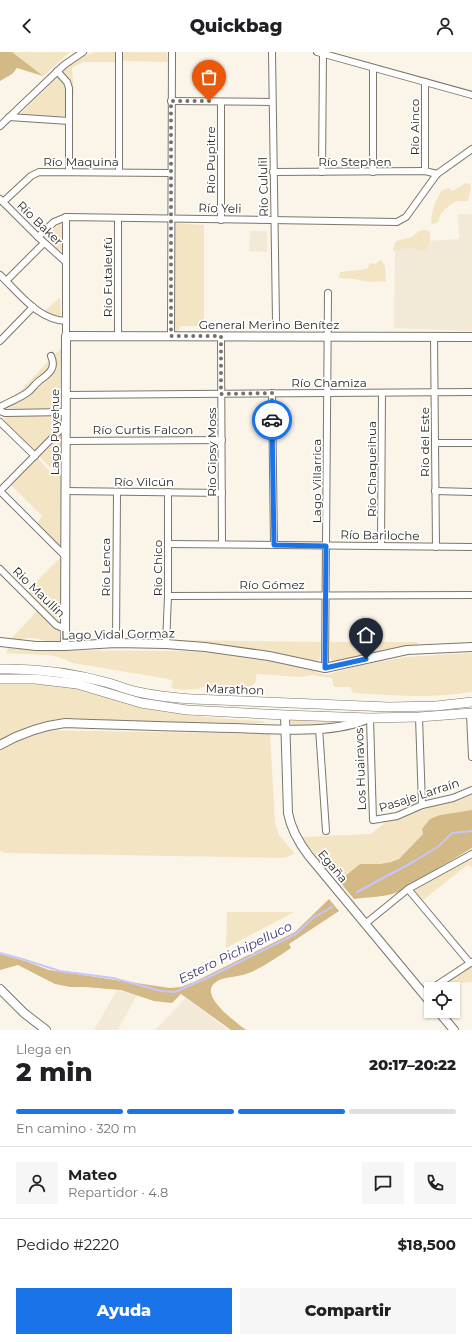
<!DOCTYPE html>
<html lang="es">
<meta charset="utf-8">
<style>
body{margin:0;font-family:Montserrat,sans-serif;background:#f6f6f6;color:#202124;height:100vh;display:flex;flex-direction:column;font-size:15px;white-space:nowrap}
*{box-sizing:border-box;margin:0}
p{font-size:13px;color:#757577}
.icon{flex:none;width:22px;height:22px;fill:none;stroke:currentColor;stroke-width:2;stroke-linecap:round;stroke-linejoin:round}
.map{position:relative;height:978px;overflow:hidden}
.panel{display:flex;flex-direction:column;background:#fff;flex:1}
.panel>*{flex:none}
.tools{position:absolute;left:424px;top:930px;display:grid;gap:8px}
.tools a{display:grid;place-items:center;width:36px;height:36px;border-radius:0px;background:#fff;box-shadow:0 1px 3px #0004;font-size:20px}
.pin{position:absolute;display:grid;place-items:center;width:34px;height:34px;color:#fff;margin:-41px -17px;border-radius:50% 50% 50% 0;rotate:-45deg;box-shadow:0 0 4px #0007}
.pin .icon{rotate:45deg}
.courier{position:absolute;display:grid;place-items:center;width:40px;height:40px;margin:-20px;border:3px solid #1a73e8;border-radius:50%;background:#fff;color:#222;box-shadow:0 1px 5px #0007}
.overview em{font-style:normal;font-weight:800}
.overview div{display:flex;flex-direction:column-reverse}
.overview{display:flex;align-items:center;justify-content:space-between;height:68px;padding:0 16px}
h1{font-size:26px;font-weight:800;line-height:30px}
.bar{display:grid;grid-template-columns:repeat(4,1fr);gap:6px 4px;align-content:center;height:48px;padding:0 16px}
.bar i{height:5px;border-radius:3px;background:#e0e0e0}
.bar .selected{background:#1a73e8}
.bar p{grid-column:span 4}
.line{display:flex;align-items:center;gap:10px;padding:0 16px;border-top:1px solid #e0e0e0}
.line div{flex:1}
.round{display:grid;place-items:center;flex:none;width:42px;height:42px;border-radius:0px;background:#f6f6f6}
.cta{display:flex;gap:8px;margin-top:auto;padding:8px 16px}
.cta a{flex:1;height:46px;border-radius:0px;background:#1a73e8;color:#fff;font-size:16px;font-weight:800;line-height:46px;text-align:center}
.cta a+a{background:#f6f6f6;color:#202124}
header{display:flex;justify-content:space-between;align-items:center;height:52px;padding:0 16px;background:#fff;font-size:18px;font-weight:800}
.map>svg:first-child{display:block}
.built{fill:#f2e9d6}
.green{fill:#f3e4c4}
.forest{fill:#d2b985}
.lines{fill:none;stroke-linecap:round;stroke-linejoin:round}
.stream{stroke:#c7c6fc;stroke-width:2}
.street-casing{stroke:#7c776c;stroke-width:8}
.secondary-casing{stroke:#7c776c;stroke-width:10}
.primary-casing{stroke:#7c776c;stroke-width:10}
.street{stroke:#fff;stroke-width:6}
.secondary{stroke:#fff;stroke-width:8}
.primary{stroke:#fff;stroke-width:9}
.done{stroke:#74706a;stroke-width:4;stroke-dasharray:0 7.2}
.route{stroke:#1a73e8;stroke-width:5}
.labels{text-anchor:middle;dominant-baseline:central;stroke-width:3.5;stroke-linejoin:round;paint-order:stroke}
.street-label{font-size:12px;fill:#2b2925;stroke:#fff}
.water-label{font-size:13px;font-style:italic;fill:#3d3776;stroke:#fff}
</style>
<header><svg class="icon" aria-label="back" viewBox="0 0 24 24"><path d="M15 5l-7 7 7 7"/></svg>Quickbag<svg class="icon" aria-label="person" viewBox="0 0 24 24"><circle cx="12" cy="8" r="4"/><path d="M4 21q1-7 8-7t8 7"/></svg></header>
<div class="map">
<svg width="472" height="978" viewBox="0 0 472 978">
<rect width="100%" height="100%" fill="#fbf5e9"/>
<g class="built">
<path d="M458,162h14v117l-78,-3 1,-85 64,-4z"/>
<path d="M250,179h17v21l-18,-1z"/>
<path d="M117,938l20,5 -19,35h-24z"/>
<path d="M186,946l42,32h-73z"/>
</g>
<g class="green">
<path d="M12,0h58l-27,24z"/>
<path d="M95,0h21l-1,10h-32l-11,6 2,26h-3l-10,-22c10,-9 20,-16 34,-20z"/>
<path d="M121,0h46l1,10 -43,-1h-4z"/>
<path d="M59,24c11,12 7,25 7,40l-47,-1z"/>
<path d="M466,131l4,1 1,3 -3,14c-4,1 -6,0 -10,0 -4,0 -15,9 -17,13 -1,2 -2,6 -4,9l-5,1c-3,-9 5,-25 9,-33l7,-3 5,3z"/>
<path d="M175,171l29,2v101h-23l-4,6h-3z"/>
<path d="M62,172l1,27 -5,-1 -9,-9c0,-8 4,-15 13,-17z"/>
<path d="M424,178l5,1c2,7 1,12 -3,19 -5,1 -7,-1 -12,-2 -7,-2 -14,2 -20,3l-1,-2 3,-8 16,-4 7,-6z"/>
<path d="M381,208l4,6 1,15 -17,1 -14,-3 -16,-1 1,-6 27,-3 3,-6 5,1z"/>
<path d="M60,245l1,17 -1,3 -3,1 -8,-3 -4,-4z"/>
<path d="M61,296l-1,54 -2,5 -4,2 -50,-1z"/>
<path d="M7,363h49c15,9 -13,29 -20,36h-3l-29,-27v-4z"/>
<path d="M60,382l1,1 -1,37c-8,-1 -16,-11 -22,-17z"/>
<path d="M37,405c6,7 14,19 24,19v71h-2l-23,-22 6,-9 -32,-32z"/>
<path d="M62,504l3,90 -30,-8h-7l-19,3 32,-34 -15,-15z"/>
<path d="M170,588l151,2 -1,17 -4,3 -77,-14 -69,-7z"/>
<path d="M330,590h87v4l-83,16 -2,-1 -2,-4z"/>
<path d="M8,596l26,2 153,1 54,4 22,4 31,6 32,10 36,-10 45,-8 65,-4v39c-39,7 -80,3 -119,1l-3,-6h-16l-2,-9 -20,-3 -10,2 -46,-3c0,2 1,4 0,6 -3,17 -40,7 -51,7 -3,0 -6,2 -9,2 -8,1 -17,1 -25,-1l2,-7 -5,-2 -96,-16c-19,-12 -44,-7 -66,-10z"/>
<path d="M0,631c24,0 49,1 73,5 30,6 58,17 88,23 33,6 66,8 99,10l6,1 -2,1 -116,-1 -86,-4 -28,7 -34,17z"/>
<path d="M292,666l62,2 -11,3 -50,2 -2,-2z"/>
<path d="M41,678l229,4 5,88 4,13 16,19 -12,4 -278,-5 -5,-2v-103l14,-8z"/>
<path d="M472,740v18l-32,5 -18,14 1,5 -24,25 -8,3 -11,2h-20l-21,17 -21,-22 -16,-22 69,-3 15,-12 36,-15z"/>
<path d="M469,806l3,3v7l-3,-3 -3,1 -43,34 -9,-10z"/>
<path d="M227,860h67l-68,36z"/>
<path d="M472,913v17l-12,1 -7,6h-18z"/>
</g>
<g class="forest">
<path d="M0,0h12l31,24 -26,-8 -5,6 -12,7z"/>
<path d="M472,758v38l-72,43c-11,6 -32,6 -46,8l-15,-18 21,-17h20l11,-2 8,-3 24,-25 -1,-5 8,-10 10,-4z"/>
<path d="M329,847l10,12 -50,33 2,4c-13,9 -31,21 -45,26 -8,3 -24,3 -30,8 -19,13 20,40 30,48h-15l-50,-36 -9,9 -18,-2 -33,-11 -36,-3h-15l-15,-3 -37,-19 -18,5v-16l25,7 24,9 121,18 11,-1 13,-5 101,-50z"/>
</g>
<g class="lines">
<g class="stream">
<path d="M357,840l56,-30 26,-16 13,-13 20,-2"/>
<path d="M0,901l22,6 38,12 53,7 48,13 14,1 32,-14 89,-44 17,-16 19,-11"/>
</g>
<g class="street-casing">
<g id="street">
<path d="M119,0v120"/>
<path d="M272,0l4,269"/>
<path d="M317,0l155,43"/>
<path d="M57,19l10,11 2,6v84"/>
<path d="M171,49l101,1"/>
<path d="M9,65l60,4"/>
<path d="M0,74l64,-61 19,-13"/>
<path d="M425,119v-89"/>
<path d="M273,120l152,-1 12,3"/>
<path d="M322,120l1,-119"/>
<path d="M373,120v-104"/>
<path d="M0,147l38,38 28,25"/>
<path d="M3,150l28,-26 8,-4 132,1"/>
<path d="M118,166v118"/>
<path d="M221,168v-118"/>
<path d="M38,185l16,-15 12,-5 331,5 9,-5 31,-43 35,-25"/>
<path d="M0,223c19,18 38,45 66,46"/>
<path d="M6,229l38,-38"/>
<path d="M66,284v-119"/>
<path d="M171,284l1,-284"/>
<path d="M221,284l1,208"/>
<path d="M434,284l2,211"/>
<path d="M0,289l33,-34"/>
<path d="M272,341l2,152"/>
<path d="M66,343l406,-3"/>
<path d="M0,355c9,-5 20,-9 28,-15 4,-3 7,-8 11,-11 9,-7 18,-12 12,-25"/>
<path d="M0,359l5,2 61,-1"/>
<path d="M0,370l35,34"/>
<path d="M66,389l156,-1"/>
<path d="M435,391h37"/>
<path d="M0,439l66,-67"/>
<path d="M0,439l65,65"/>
<path d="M65,439l157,2"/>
<path d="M435,439l37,1"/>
<path d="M168,492l304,3"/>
<path d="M381,494l1,-153"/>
<path d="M0,517l56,56 9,4"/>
<path d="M168,544l304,-1"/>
<path d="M116,591l1,-151"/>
<path d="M166,592l2,-48v-104"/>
<path d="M325,616l3,-375"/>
<path d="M470,662l2,43"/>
<path d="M419,665l3,88"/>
<path d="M370,666l3,102 24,-4 25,-11 31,-7 19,-8"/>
<path d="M319,676l7,103"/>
<path d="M408,837l62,74"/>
<path d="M365,872l43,-35 64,-35"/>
<path d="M423,942l49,-32"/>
</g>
</g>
<g class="secondary-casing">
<g id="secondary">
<path d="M0,590l36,4h29l51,-3 50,1 39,3 64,9 56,12 82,-18 65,-3"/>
<path d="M65,594l1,-310 406,1"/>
<path d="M285,663l3,98c3,16 11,30 21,43l122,147"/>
<path d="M0,693c21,-12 41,-19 65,-22 56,2 112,4 168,5 39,1 102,7 136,-10"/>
<path d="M0,937l24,24 22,17"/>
<path d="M438,959l16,19"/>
</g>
</g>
<g class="primary-casing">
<g id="primary">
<path d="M0,617c37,-1 73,4 109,14 9,3 19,7 29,9 18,4 36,6 54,7l197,8 47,-1 36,-4"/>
<path d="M0,627h35l42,5 64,19 46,7 98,5 85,3 49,-1 53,-4"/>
</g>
</g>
<use href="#street" class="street"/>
<use href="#secondary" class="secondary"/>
<use href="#primary" class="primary"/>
</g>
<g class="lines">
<path class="done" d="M209,49h-38v235h50v58l51,-1v27"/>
<path class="route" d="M272,368l2,125 52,1 -1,122 41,-9"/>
</g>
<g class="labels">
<g class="street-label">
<text transform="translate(414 75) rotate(-90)">Río Ainco</text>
<text transform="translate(210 108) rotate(-90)">Río Pupitre</text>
<text x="81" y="109">Río Maquina</text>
<text x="355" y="109">Río Stephen</text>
<text transform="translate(263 135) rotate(-91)">Río Cululil</text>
<text transform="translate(220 156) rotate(1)">Río Yeli</text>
<text transform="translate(40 171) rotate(44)">Río Baker</text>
<text transform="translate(107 225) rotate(-90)">Río Futaleufú</text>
<text x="269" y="272">General Merino Benítez</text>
<text x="329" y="330">Río Chamiza</text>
<text x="143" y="377">Río Curtis Falcon</text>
<text transform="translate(54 380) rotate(-90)">Lago Puyehue</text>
<text transform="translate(424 390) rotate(-90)">Río del Este</text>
<text transform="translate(211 400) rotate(-90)">Río Gipsy Moss</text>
<text transform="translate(371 417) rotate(-90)">Río Chaqueihua</text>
<text x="144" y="429">Río Vilcún</text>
<text transform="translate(316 429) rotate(-90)">Lago Villarrica</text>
<text transform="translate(380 483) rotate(1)">Río Bariloche</text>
<text transform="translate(105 515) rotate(-90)">Río Lenca</text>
<text transform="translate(157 516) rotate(-90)">Río Chico</text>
<text x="272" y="532">Río Gómez</text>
<text transform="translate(39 540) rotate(44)">Rio Maullín</text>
<text transform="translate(118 582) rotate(-1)">Lago Vidal Gormaz</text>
<text transform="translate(235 637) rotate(2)">Marathon</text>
<text transform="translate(360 717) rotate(-92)">Los Huairavos</text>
<text transform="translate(419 743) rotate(-18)">Pasaje Larraín</text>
<text transform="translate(333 814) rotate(50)">Egaña</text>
</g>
<g class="water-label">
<text transform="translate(235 900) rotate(-26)">Estero Pichipelluco</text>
</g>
</g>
</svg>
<div class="tools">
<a><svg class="icon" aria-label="locate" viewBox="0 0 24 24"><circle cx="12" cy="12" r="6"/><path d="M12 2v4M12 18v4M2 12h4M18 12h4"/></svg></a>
</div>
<div class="pin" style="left:209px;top:49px;background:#ea580c"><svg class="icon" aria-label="bag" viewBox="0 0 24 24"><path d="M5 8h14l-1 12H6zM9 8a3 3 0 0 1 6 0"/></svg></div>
<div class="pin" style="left:366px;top:607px;background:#1f2937"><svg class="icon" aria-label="home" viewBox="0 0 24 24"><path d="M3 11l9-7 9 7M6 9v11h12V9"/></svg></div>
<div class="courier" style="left:272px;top:368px"><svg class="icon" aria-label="car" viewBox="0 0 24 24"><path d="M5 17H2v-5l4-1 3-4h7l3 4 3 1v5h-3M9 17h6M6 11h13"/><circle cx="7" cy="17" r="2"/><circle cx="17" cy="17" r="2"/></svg></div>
</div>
<section class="panel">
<div class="overview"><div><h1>2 min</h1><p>Llega en</p></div><em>20:17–20:22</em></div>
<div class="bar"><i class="selected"></i><i class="selected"></i><i class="selected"></i><i></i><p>En camino · 320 m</p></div>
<div class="line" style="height:72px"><a class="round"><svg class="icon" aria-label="person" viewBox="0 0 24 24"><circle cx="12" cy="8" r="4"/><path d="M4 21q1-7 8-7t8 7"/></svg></a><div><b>Mateo</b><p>Repartidor · 4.8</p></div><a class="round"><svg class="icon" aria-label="chat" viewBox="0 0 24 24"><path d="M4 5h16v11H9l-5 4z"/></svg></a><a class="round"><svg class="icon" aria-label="phone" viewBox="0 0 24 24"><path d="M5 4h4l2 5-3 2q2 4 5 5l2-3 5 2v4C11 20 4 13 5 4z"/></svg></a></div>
<div class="line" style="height:52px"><div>Pedido #2220</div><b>$18,500</b></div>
<div class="cta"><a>Ayuda</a><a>Compartir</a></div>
</section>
